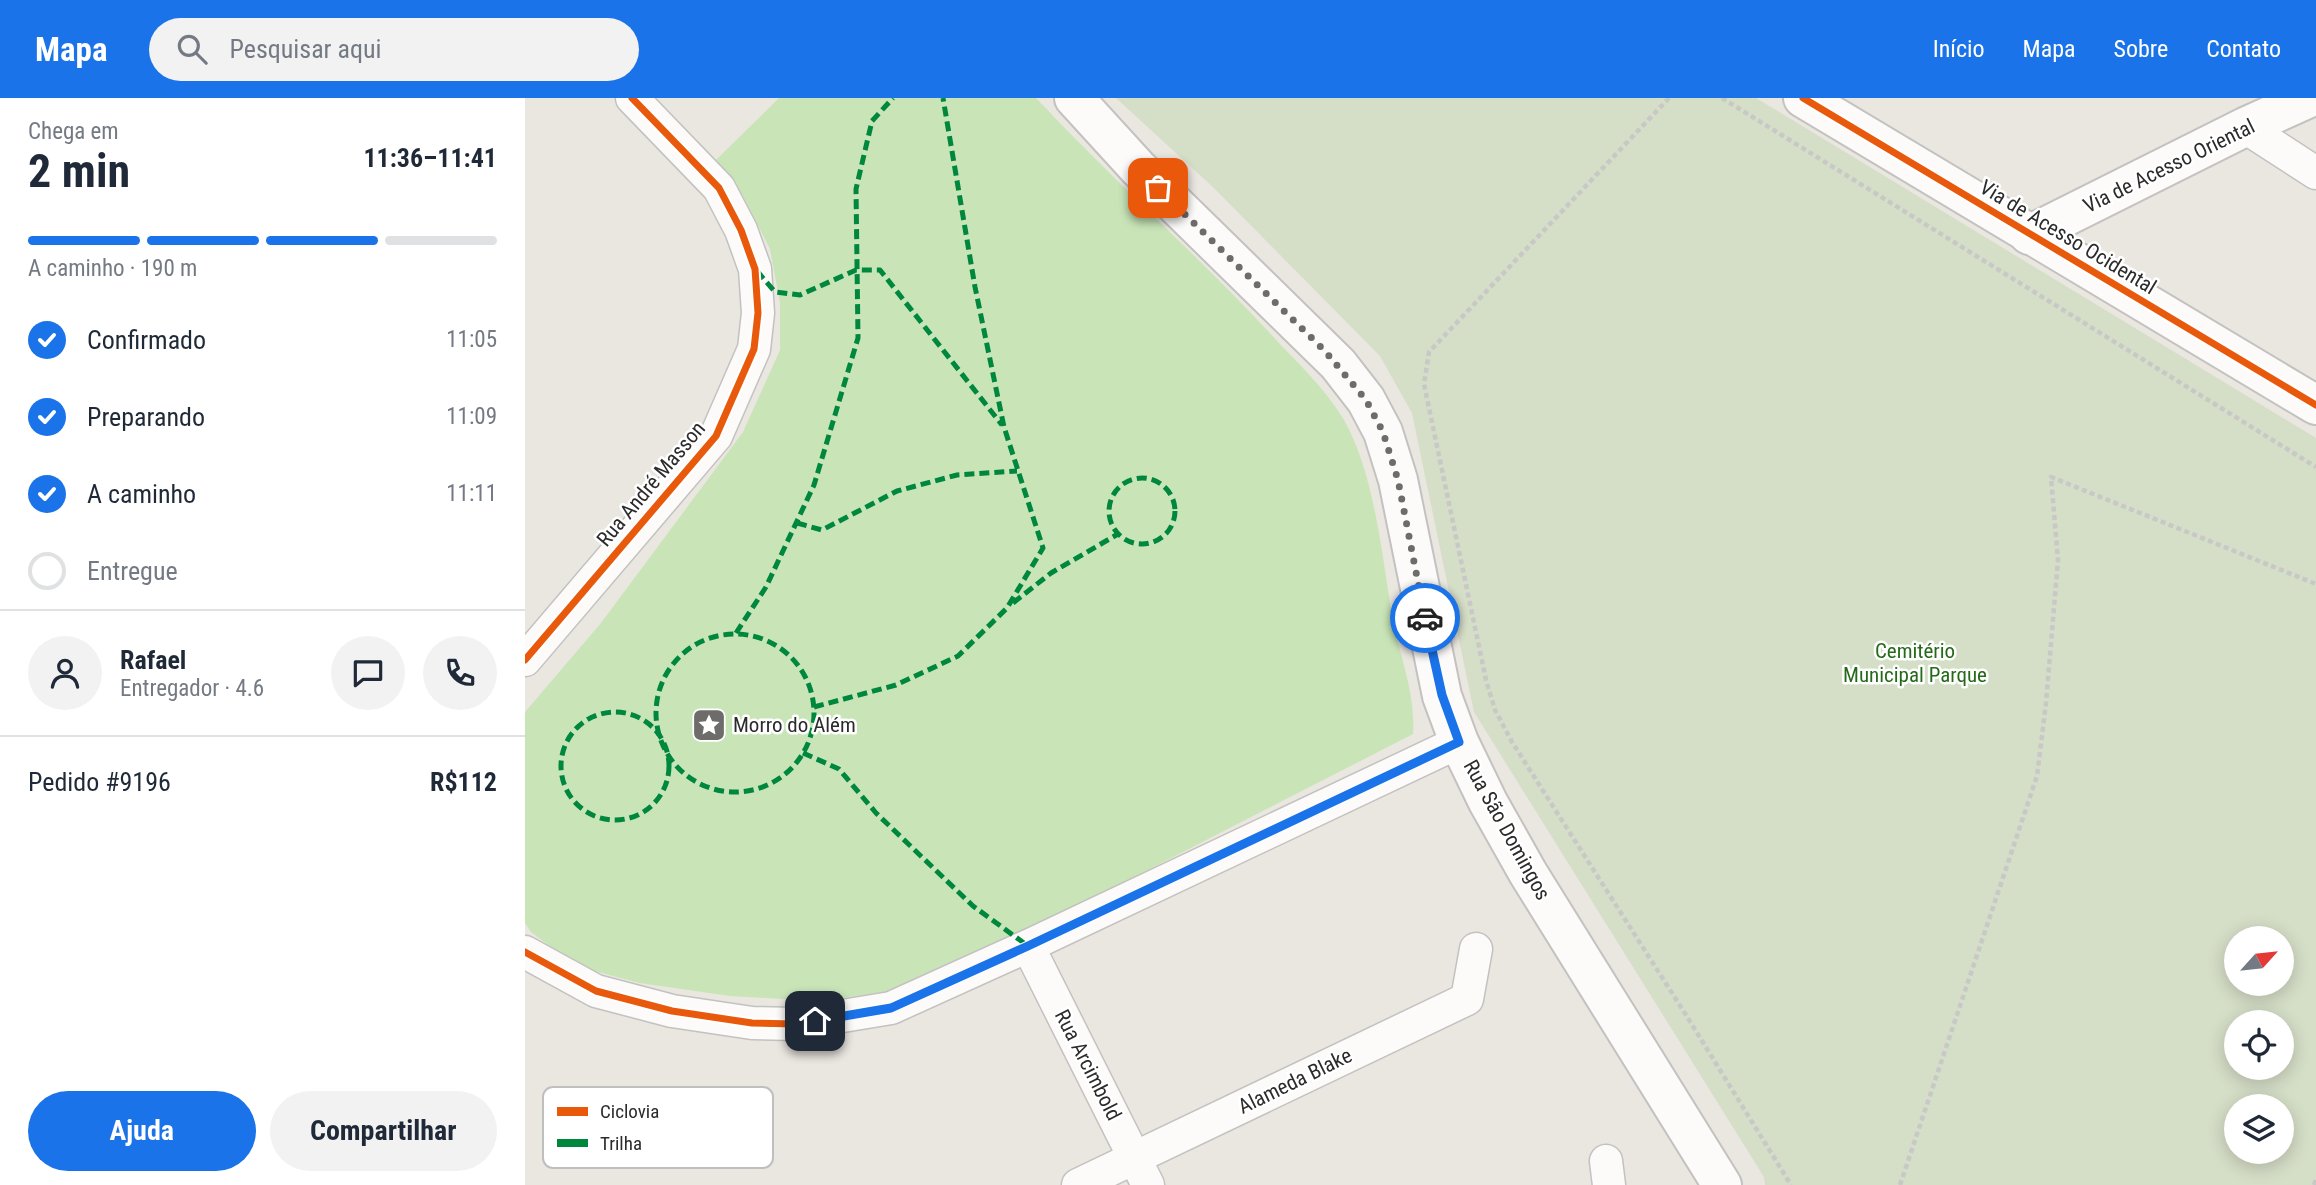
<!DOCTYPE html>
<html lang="pt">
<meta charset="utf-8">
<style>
body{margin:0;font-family:"Roboto Condensed",sans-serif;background:#f2f2f3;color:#1f2937;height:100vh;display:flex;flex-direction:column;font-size:26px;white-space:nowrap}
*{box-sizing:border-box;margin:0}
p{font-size:23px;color:#747a83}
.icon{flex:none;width:38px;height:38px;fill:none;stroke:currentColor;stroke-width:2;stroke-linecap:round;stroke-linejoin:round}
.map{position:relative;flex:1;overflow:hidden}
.side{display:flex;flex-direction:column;background:#fff;width:525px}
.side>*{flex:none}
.needle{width:46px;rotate:63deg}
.tools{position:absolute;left:1699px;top:828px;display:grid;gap:14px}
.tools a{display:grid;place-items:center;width:70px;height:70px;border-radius:50%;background:#fff;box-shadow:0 4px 18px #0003;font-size:35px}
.pin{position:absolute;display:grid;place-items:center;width:60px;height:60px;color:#fff;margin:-30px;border-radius:14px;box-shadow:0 4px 10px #0006}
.courier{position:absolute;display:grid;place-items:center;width:70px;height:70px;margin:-35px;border:5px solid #1a73e8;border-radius:50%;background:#fff;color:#222;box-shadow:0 2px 9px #0007}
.summary em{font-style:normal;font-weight:700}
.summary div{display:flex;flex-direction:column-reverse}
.summary{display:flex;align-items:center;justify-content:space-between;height:119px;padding:0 28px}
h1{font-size:46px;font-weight:700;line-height:52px}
.bar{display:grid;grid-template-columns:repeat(4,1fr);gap:10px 7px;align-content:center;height:84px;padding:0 28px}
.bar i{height:9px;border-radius:5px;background:#e0e1e3}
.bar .selected{background:#1a73e8}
.bar p{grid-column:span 4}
.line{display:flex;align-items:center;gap:18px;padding:0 28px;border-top:2px solid #e0e1e3}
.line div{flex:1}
.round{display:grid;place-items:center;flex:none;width:74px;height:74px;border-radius:37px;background:#f2f2f3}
ol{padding:0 28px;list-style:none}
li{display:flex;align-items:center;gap:21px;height:77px}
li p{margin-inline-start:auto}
li .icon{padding:7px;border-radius:50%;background:#1a73e8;color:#fff;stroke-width:4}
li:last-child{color:#747a83}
li i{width:38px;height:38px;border:4px solid #e0e1e3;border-radius:50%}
.button{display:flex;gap:14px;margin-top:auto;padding:14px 28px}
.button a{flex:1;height:80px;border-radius:42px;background:#1a73e8;color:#fff;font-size:28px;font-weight:700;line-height:80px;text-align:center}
.button a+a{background:#f2f2f3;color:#1f2937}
header{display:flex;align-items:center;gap:42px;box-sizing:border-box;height:98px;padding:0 35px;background:#1a73e8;color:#fff}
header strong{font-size:33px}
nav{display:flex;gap:38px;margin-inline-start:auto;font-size:24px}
.search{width:490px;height:63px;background:#f2f2f3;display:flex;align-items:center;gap:18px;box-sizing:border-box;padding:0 24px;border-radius:38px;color:#747a83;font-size:26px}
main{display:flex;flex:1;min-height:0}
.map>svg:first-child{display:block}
.green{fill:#c9e5b8}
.cemetery{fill:#d5dec7;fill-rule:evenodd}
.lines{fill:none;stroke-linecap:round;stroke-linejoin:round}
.minor-casing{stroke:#c3c2c1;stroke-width:35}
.tertiary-casing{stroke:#c3c2c1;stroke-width:42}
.secondary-casing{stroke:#c3c2c1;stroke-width:42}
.path{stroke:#c8c8c7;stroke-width:4.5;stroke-dasharray:5 3.5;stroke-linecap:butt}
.minor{stroke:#fcfbfa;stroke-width:32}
.tertiary{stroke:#fcfbfa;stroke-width:38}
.secondary{stroke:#fcfbfa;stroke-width:38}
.quiet{stroke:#00873e;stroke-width:5;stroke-dasharray:10 5;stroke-linecap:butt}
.cycleway-casing{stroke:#fff;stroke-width:11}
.cycleway{stroke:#e8590c;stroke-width:7}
.done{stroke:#6e6c6a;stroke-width:7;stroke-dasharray:0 12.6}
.route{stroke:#1a73e8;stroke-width:9}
.labels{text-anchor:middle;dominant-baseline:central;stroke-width:5;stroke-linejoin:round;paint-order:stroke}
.street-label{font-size:21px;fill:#2b2b2b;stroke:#fff}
.park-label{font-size:21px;fill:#256a18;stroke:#fff}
.poi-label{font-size:21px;fill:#2b2b2b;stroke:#fff;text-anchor:start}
.key{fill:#fff;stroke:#bfbfbf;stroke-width:2}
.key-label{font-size:19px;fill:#2b2b2b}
</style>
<header>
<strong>Mapa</strong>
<div class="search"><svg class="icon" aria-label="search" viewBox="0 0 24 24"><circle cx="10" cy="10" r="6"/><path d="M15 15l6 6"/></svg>Pesquisar aqui</div>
<nav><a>Início</a><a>Mapa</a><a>Sobre</a><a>Contato</a></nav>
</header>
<main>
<section class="side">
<div class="summary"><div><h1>2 min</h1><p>Chega em</p></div><em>11:36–11:41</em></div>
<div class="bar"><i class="selected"></i><i class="selected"></i><i class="selected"></i><i></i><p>A caminho · 190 m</p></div>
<ol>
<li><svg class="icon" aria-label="check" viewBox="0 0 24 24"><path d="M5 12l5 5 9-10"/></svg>Confirmado<p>11:05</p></li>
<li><svg class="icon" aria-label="check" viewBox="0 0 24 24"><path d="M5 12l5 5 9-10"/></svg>Preparando<p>11:09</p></li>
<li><svg class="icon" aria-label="check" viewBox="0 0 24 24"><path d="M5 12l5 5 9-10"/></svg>A caminho<p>11:11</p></li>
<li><i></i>Entregue</li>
</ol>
<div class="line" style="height:126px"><a class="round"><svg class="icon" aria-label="person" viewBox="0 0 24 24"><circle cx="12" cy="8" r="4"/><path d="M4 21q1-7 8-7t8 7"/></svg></a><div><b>Rafael</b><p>Entregador · 4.6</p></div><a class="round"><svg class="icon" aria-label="chat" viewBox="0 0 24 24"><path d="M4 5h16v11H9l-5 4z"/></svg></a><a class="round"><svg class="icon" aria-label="phone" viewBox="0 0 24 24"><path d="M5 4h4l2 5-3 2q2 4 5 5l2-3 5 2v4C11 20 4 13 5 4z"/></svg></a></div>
<div class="line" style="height:91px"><div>Pedido #9196</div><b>R$112</b></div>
<div class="button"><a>Ajuda</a><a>Compartilhar</a></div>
</section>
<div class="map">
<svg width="1791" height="1087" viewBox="0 0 1791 1087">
<rect width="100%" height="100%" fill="#eae6e0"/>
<path class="green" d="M254,0h257c75,80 157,153 232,233 26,29 56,55 76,89 30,52 38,135 48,195 7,40 24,78 21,119l-421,216 -104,42 -72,9 -86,-5 -91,-13 -63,-17 -45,-34 -6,-9v-211l76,-89 142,-191 37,-82v-47l-10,-54 -27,-53 -27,-36z"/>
<path class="cemetery" d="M591,0h640l560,340v747h-551l-1,-8 -290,-465 -62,-299 -32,-57 -166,-168zM1712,840h45v46h-45zM1712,924h45v46h-45zM1712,1008h45v46h-45z"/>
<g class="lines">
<g class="minor-casing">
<g id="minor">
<path d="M1720,29l71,46"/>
<path d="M0,562l191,-224 38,-87 4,-36 -3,-44 -14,-39 -22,-42 -87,-90"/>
<path d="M503,848l120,239"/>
<path d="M0,854l71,39 76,20 80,12 42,1 97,-16 137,-62 431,-204"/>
<path d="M1081,1063l3,24"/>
<path d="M553,1087l389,-186 9,-50"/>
</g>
</g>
<g class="tertiary-casing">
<g id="tertiary">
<path d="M1278,0l513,307"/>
<path d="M1504,137l216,-108 64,-29"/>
</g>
</g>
<g class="secondary-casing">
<path id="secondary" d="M549,0l64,70 200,196 28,36 17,32 15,48 44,216 17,46 29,60 40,71 194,312"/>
</g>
<g class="path">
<path d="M1144,0l-240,254 -5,32 62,296 9,30 17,32 174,273 105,170"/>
<path d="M1197,0l594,369"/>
<path d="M1375,1087l137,-409 9,-73 12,-143 -7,-83 265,107"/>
<path d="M1789,1087l2,-5"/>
</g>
<use href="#minor" class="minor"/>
<use href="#tertiary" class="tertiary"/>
<use href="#secondary" class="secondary"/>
<g class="quiet">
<path d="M232,173l18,21 25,3 56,-25h24l122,155"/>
<circle cx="617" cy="413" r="33"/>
<path d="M272,425l25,7 75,-39 60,-16 60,-4"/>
<path d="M488,505l38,-30 67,-39"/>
<path d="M211,535l30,-46 48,-102 44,-147 -2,-149 16,-68 21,-23"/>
<circle cx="210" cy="615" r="79"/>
<path d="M289,609l82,-22 62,-29 49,-48 36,-60 -39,-121 -29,-140 -32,-189"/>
<circle cx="90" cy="668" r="54"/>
<path d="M278,655l36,16 37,44 97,93 55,40"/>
</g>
<g class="cycleway-casing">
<g id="cycleway">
<path d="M1278,0l513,307"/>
<path d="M0,562l191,-224 38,-87 4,-36 -3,-44 -14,-39 -22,-42 -87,-90"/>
<path d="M0,854l71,39 76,20 80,12 42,1 97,-16 137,-62 431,-204"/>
</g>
</g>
<use href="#cycleway" class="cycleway"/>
</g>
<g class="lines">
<path class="done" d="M633,90l167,163 41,49 17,32 15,48 27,138"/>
<path class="route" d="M290,923l76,-13 137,-62 431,-204 -17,-47 -17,-77"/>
</g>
<defs>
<g id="sight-square" transform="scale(1.75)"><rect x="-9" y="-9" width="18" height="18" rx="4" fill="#6e6c6a" stroke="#fff"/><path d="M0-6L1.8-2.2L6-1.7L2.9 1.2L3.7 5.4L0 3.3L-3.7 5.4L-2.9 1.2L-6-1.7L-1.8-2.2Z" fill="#fff"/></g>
</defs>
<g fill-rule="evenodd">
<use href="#sight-square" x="184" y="627"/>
</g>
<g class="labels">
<g class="street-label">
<text transform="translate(1644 68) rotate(-26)">Via de Acesso Oriental</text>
<text transform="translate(1543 139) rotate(31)">Via de Acesso Ocidental</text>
<text transform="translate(126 386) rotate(-50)">Rua André Masson</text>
<text transform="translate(982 732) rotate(61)">Rua São Domingos</text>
<text transform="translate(563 967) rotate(63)">Rua Arcimbold</text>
<text transform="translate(770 983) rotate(-26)">Alameda Blake</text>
</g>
<g class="park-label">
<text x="1390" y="553">Cemitério<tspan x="1390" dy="24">Municipal Parque</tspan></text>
</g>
<g class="poi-label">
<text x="208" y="627">Morro do Além</text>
</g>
</g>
<rect x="18" y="989" width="230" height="81" rx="10" class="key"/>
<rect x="32" y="1009" width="31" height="9" fill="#e8590c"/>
<rect x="32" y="1041" width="31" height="8" fill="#00873e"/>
<g class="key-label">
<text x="75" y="1020">Ciclovia</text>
<text x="75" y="1052">Trilha</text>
</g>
</svg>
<div class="tools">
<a><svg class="needle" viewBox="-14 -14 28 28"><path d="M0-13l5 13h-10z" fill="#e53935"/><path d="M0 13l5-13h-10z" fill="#747a83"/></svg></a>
<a><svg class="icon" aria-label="locate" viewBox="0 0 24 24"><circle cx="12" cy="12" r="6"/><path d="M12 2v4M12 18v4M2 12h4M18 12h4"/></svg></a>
<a><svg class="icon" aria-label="layers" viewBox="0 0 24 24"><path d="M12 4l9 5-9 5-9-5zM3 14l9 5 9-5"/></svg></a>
</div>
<div class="pin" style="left:633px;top:90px;background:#ea580c"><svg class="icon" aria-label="bag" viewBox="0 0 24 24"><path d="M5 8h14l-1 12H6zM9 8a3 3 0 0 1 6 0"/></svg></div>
<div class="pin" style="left:290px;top:923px;background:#1f2937"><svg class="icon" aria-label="home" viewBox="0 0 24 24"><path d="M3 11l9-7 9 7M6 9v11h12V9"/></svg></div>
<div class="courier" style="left:900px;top:520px"><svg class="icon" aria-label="car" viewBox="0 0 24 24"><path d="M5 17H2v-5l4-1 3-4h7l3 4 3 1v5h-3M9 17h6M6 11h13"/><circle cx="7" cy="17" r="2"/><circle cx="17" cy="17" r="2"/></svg></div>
</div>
</main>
